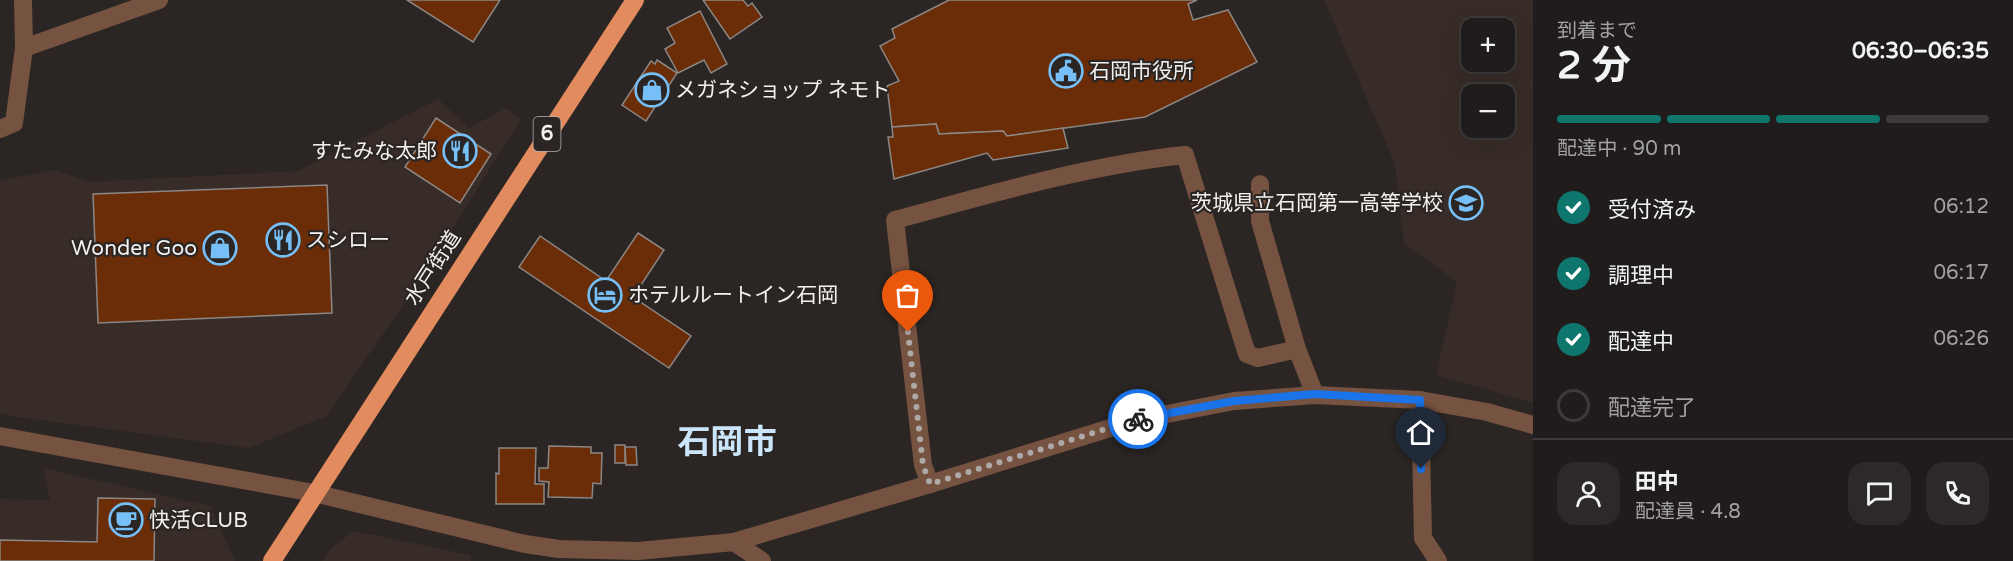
<!DOCTYPE html>
<html lang="ja">
<meta charset="utf-8">
<style>
body{margin:0;font-family:"Varela Round","Noto Sans JP",sans-serif;background:#2d2928;color:#f1f3f6;height:100vh;display:flex;flex-direction:column;font-size:22px;white-space:nowrap}
*{box-sizing:border-box;margin:0}
p{font-size:20px;color:#a2a1a3}
.icon{flex:none;width:33px;height:33px;fill:none;stroke:currentColor;stroke-width:2;stroke-linecap:round;stroke-linejoin:round}
.map{position:relative;flex:1;overflow:hidden}
.panel{display:flex;flex-direction:column;background:#201c1b;width:480px}
.panel>*{flex:none}
.controls{position:absolute;left:1461px;top:18px;display:grid;gap:12px}
.controls a{display:grid;place-items:center;width:54px;height:54px;border-radius:12px;background:#201c1b;box-shadow:0 6px 24px #0002,0 0 0 2px #3d3a3a;font-size:30px}
.pin{position:absolute;display:grid;place-items:center;width:51px;height:51px;color:#fff;margin:-62px -26px;border-radius:50% 50% 50% 0;rotate:-45deg;box-shadow:0 0 6px #0007}
.pin .icon{rotate:45deg}
.courier{position:absolute;display:grid;place-items:center;width:60px;height:60px;margin:-30px;border:4px solid #1a73e8;border-radius:50%;background:#fff;color:#222;box-shadow:0 2px 8px #0007}
.summary em{font-style:normal;font-weight:700}
.summary div{display:flex;flex-direction:column-reverse}
.summary{display:flex;align-items:center;justify-content:space-between;height:102px;padding:0 24px}
h1{font-size:39px;font-weight:700;line-height:45px}
.bar{display:grid;grid-template-columns:repeat(4,1fr);gap:9px 6px;align-content:center;height:72px;padding:0 24px}
.bar i{height:8px;border-radius:4px;background:#3d3a3a}
.bar .selected{background:#0f766e}
.bar p{grid-column:span 4}
.line{display:flex;align-items:center;gap:15px;padding:0 24px;border-top:2px solid #3d3a3a}
.line div{flex:1}
.round{display:grid;place-items:center;flex:none;width:63px;height:63px;border-radius:18px;background:#2d2928}
ol{padding:0 24px;list-style:none}
li{display:flex;align-items:center;gap:18px;height:66px}
li p{margin-inline-start:auto}
li .icon{padding:6px;border-radius:50%;background:#0f766e;color:#fff;stroke-width:4}
li:last-child{color:#a2a1a3}
li i{width:33px;height:33px;border:3px solid #3d3a3a;border-radius:50%}
main{display:flex;flex:1;min-height:0}
.map>svg:first-child{display:block}
.built{fill:#372c27;fill-rule:evenodd}
.building{fill:#6a2d07;stroke:#8c8684;stroke-width:1.5}
.lines{fill:none;stroke-linecap:round;stroke-linejoin:round}
.minor{stroke:#765241;stroke-width:18}
.highway{stroke:#e28b5e;stroke-width:18}
.done{stroke:#ada9a7;stroke-width:6;stroke-dasharray:0 10.8}
.route{stroke:#1a73e8;stroke-width:8}
.labels{text-anchor:middle;dominant-baseline:central;stroke-width:4.5;stroke-linejoin:round;paint-order:stroke}
.shield{fill:#2b2624;stroke:#b7b3b1;stroke-width:1.5}
.shield-label{font-size:20px;font-weight:bold;fill:#f3f0ee}
.poi-label{font-size:21px;fill:#f3f0ee;stroke:#2b2624;text-anchor:start}
.street-label{font-size:21px;fill:#f3f0ee;stroke:#2b2624}
.town-label{font-size:33px;font-weight:bold;fill:#cbe5fa;stroke:#2b2624}
</style>
<main>
<div class="map">
<svg width="1533" height="561" viewBox="0 0 1533 561">
<rect width="100%" height="100%" fill="#2b2624"/>
<g class="built">
<path d="M1324,0h209v403l-97,-28 21,-93 -53,-39 -9,-79zM1504,28v34h-32v-34zM1504,94v34h-32v-34z"/>
<path d="M438,99l31,29 37,-20 15,11 -93,149 -101,148 -78,32 -231,-31 -18,-4v-233l57,-10 30,12 211,-11z"/>
<path d="M43,468l167,38 25,55h-235v-62l50,1z"/>
<path d="M354,531l116,24 1,6h-149l9,-13z"/>
</g>
<g class="building">
<path d="M407,0h93l-27,42z"/>
<path d="M703,0h40l5,6 4,-3 10,14 -32,22z"/>
<path d="M949,0h248l-9,4 5,16 35,-10 29,52 -112,55 -138,19 -4,-5 -64,3 -3,-10 -44,3 -5,-41 12,-5 -19,-35 15,-8 -3,-9z"/>
<path d="M700,11l27,53 -16,9 -7,-13 -26,13 -13,-24 10,-6 -8,-15z"/>
<path d="M657,60l20,13 -31,48 -24,-16 29,-44 4,3z"/>
<path d="M436,118l55,36 -31,49 -55,-36z"/>
<path d="M936,124l3,10 64,-3 4,5 56,-8 5,20 -75,12 -6,-7 -93,26 -6,-42h5l-1,-10z"/>
<path d="M327,185l5,128 -234,10 -5,-129z"/>
<path d="M638,233l26,17 -31,47 58,39 -22,32 -150,-101 21,-31 66,45z"/>
<rect x="615" y="445" width="10" height="18"/>
<path d="M549,446l42,1v6h11l-1,31 -8,-1 -1,15 -44,-1 1,-15 -10,-1v-13h9z"/>
<path d="M625,447h11l1,18h-11z"/>
<path d="M499,448h37l-1,36h9v20h-48v-31l3,1z"/>
<path d="M98,498l57,1 -1,62h-154v-21l97,2z"/>
</g>
<g class="lines">
<g class="minor">
<path d="M24,48l135,-48"/>
<path d="M0,129l14,-6 10,-75 -1,-48"/>
<path d="M1260,184v37l37,128"/>
<path d="M1420,400l3,138 15,23"/>
<path d="M0,436l314,57 211,51 34,5 79,2 96,-9 196,-58 206,-64 98,-19 81,-6 105,5 67,12 46,13"/>
<path d="M930,484l-7,-19 -28,-245c93,-25 193,-55 290,-65l62,199 11,4 39,-9 18,46"/>
<path d="M734,542l28,19"/>
</g>
<path class="highway" d="M272,561l363,-561"/>
</g>
<g class="lines">
<path class="done" d="M908,332l15,133 7,19 208,-65"/>
<path class="route" d="M1138,419l96,-18 81,-7 105,6 1,69"/>
</g>
<defs>
<g id="civic-ring" transform="scale(1.725)"><circle r="9.5" fill="#2b2624" stroke="#77c0f7" stroke-width="1.5"/><path d="M-.6-6.5H3V-4.5H.6V-3L4-1V1h2V6H-6V1h2V-1L-.6-3ZM-1.2 2.5V6h2.4V2.5Z" fill="#77c0f7"/></g>
<g id="shop-ring" transform="scale(1.725)"><circle r="9.5" fill="#2b2624" stroke="#77c0f7" stroke-width="1.5"/><path d="M-5-2.5h2.3a2.7 3.5 0 0 1 5.4 0H5L5.5 6h-11ZM-1.5-2.5h3a1.5 2.3 0 0 0-3 0Z" fill="#77c0f7"/></g>
<g id="restaurant-ring" transform="scale(1.725)"><circle r="9.5" fill="#2b2624" stroke="#77c0f7" stroke-width="1.5"/><path d="M-5-6h1v4h1v-4h1v4h1v-4h1v5L-1.5 .5V6h-2V.5L-5-1ZM5-6V6H3V1.5H1.5Q1.5-4 5-6Z" fill="#77c0f7"/></g>
<g id="school-ring" transform="scale(1.725)"><circle r="9.5" fill="#2b2624" stroke="#77c0f7" stroke-width="1.5"/><path d="M0-5L7-2L0 1L-7-2ZM-4 1L0 2.5L4 1V4Q0 6-4 4Z" fill="#77c0f7"/></g>
<g id="hotel-ring" transform="scale(1.725)"><circle r="9.5" fill="#2b2624" stroke="#77c0f7" stroke-width="1.5"/><path d="M-6-4.5h1.5V1H6V5H4.5V3h-9V5H-6ZM-4 0a1.8 1.8 0 1 1 3.6 0ZM.5 0V-2.5h3Q6-2.5 6 0Z" fill="#77c0f7"/></g>
<g id="cafe-ring" transform="scale(1.725)"><circle r="9.5" fill="#2b2624" stroke="#77c0f7" stroke-width="1.5"/><path d="M-5.5-4.5H6V0H3Q3 3.5 0 3.5H-2.5Q-5.5 3.5-5.5 0ZM3-3.2v2h1.7v-2ZM-6 4.5H4V6H-6Z" fill="#77c0f7"/></g>
</defs>
<g fill-rule="evenodd">
<use href="#civic-ring" x="1066" y="71"/>
<use href="#shop-ring" x="652" y="90"/>
<use href="#restaurant-ring" x="460" y="151"/>
<use href="#school-ring" x="1466" y="203"/>
<use href="#restaurant-ring" x="283" y="240"/>
<use href="#shop-ring" x="220" y="248"/>
<use href="#hotel-ring" x="605" y="295"/>
<use href="#cafe-ring" x="126" y="520"/>
</g>
<g class="labels">
<rect class="shield" x="533.5" y="117" width="27" height="34" rx="4.5"/>
<g class="shield-label">
<text x="547" y="134">6</text>
</g>
<g class="poi-label">
<text x="1089" y="71">石岡市役所</text>
<text x="675" y="90">メガネショップ ネモト</text>
<text x="437" y="151" text-anchor="end">すたみな太郎</text>
<text x="1443" y="203" text-anchor="end">茨城県立石岡第一高等学校</text>
<text x="306" y="240">スシロー</text>
<text x="197" y="248" text-anchor="end">Wonder Goo</text>
<text x="628" y="295">ホテルルートイン石岡</text>
<text x="149" y="520">快活CLUB</text>
</g>
<g class="street-label">
<text transform="translate(433 268) rotate(-57)">水戸街道</text>
</g>
<g class="town-label">
<text x="727" y="442">石岡市</text>
</g>
</g>
</svg>
<div class="controls">
<a>+</a>
<a>−</a>
</div>
<div class="pin" style="left:908px;top:332px;background:#ea580c"><svg class="icon" aria-label="bag" viewBox="0 0 24 24"><path d="M5 8h14l-1 12H6zM9 8a3 3 0 0 1 6 0"/></svg></div>
<div class="pin" style="left:1421px;top:469px;background:#1f2937"><svg class="icon" aria-label="home" viewBox="0 0 24 24"><path d="M3 11l9-7 9 7M6 9v11h12V9"/></svg></div>
<div class="courier" style="left:1138px;top:419px"><svg class="icon" aria-label="bike" viewBox="0 0 24 24"><circle cx="6" cy="16" r="4"/><circle cx="18" cy="16" r="4"/><path d="M6 16l4-8h5l3 8M10 8l3 8H6M13 5h3"/></svg></div>
</div>
<section class="panel">
<div class="summary"><div><h1>2 分</h1><p>到着まで</p></div><em>06:30–06:35</em></div>
<div class="bar"><i class="selected"></i><i class="selected"></i><i class="selected"></i><i></i><p>配達中 · 90 m</p></div>
<ol>
<li><svg class="icon" aria-label="check" viewBox="0 0 24 24"><path d="M5 12l5 5 9-10"/></svg>受付済み<p>06:12</p></li>
<li><svg class="icon" aria-label="check" viewBox="0 0 24 24"><path d="M5 12l5 5 9-10"/></svg>調理中<p>06:17</p></li>
<li><svg class="icon" aria-label="check" viewBox="0 0 24 24"><path d="M5 12l5 5 9-10"/></svg>配達中<p>06:26</p></li>
<li><i></i>配達完了</li>
</ol>
<div class="line" style="height:108px"><a class="round"><svg class="icon" aria-label="person" viewBox="0 0 24 24"><circle cx="12" cy="8" r="4"/><path d="M4 21q1-7 8-7t8 7"/></svg></a><div><b>田中</b><p>配達員 · 4.8</p></div><a class="round"><svg class="icon" aria-label="chat" viewBox="0 0 24 24"><path d="M4 5h16v11H9l-5 4z"/></svg></a><a class="round"><svg class="icon" aria-label="phone" viewBox="0 0 24 24"><path d="M5 4h4l2 5-3 2q2 4 5 5l2-3 5 2v4C11 20 4 13 5 4z"/></svg></a></div>
</section>
</main>
